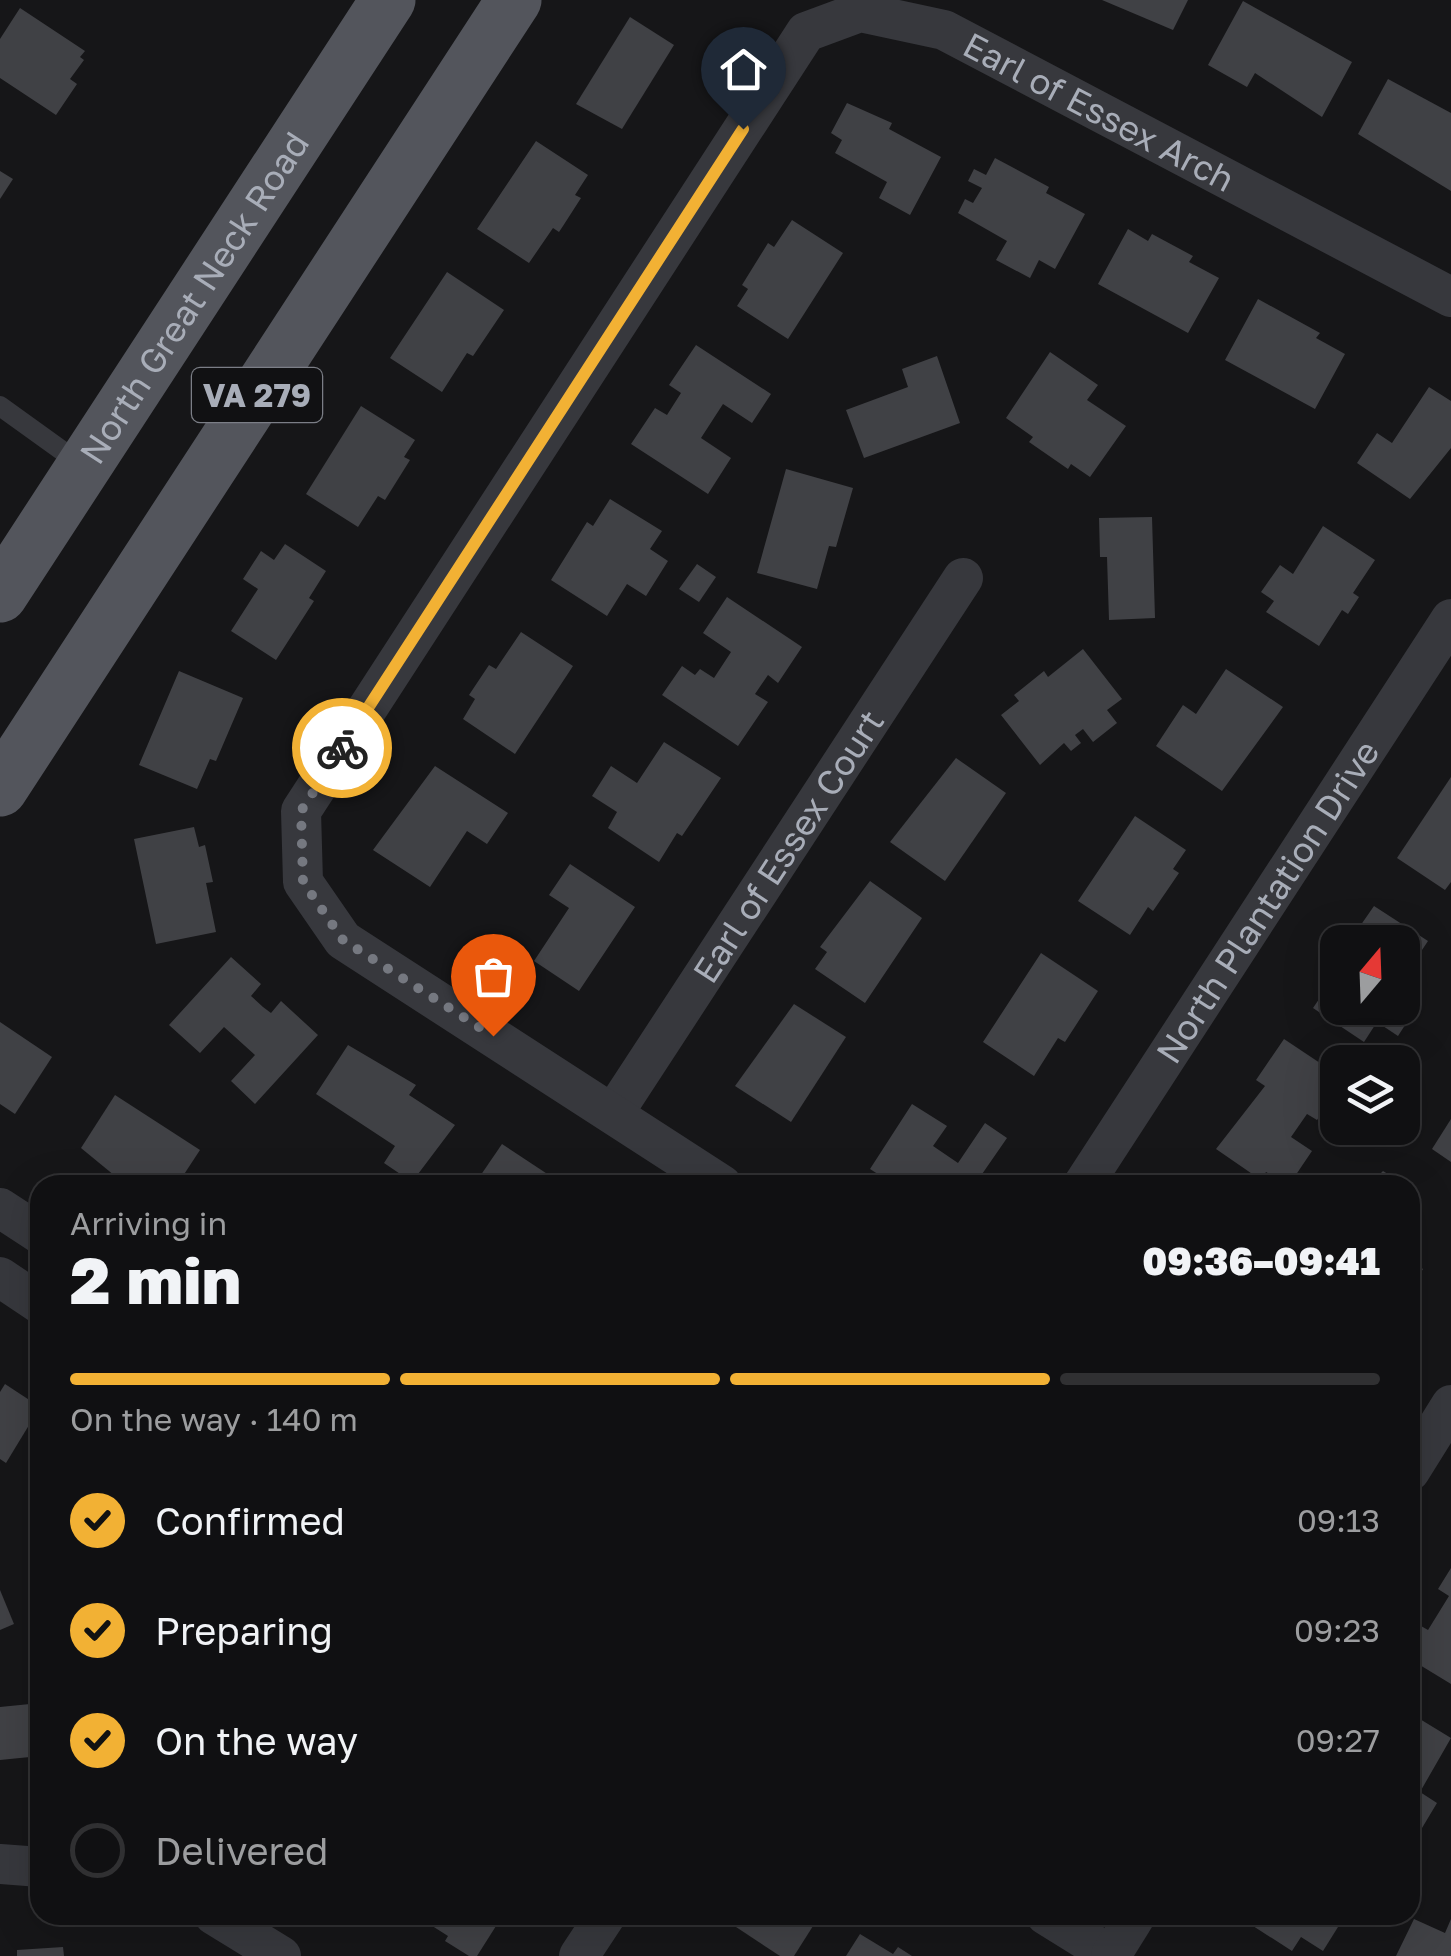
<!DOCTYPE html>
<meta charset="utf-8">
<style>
body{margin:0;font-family:"Golos Text",sans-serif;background:#1e1e20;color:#f1f3f6;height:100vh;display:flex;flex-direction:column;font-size:38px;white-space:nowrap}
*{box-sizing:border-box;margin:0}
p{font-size:32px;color:#9c9d9f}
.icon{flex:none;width:55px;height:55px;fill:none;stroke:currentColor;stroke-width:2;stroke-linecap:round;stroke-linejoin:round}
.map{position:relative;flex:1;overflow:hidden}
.sheet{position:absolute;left:30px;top:1175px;width:1390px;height:750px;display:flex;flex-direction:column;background:#101012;border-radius:30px;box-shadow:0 10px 40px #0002,0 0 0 2px #303032}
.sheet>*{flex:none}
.needle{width:65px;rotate:19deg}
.controls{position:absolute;left:1320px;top:925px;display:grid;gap:20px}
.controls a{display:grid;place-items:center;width:100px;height:100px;border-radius:20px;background:#101012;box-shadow:0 10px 40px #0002,0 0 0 2px #303032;font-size:50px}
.pin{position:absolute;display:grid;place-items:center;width:85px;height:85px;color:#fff;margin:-102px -42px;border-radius:50% 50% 50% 0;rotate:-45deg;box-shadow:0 0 10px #0007}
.pin .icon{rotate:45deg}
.courier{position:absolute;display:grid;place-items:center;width:100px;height:100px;margin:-50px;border:8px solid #f2b134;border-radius:50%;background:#fff;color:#222;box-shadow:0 2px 12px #0007}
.overview em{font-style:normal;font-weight:800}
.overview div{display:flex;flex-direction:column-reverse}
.overview{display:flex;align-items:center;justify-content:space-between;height:170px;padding:0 40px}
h1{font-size:65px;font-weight:800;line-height:75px}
.bar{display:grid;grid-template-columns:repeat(4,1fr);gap:15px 10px;align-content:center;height:120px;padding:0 40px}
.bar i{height:12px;border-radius:8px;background:#303032}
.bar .current{background:#f2b134}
.bar p{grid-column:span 4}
ol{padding:0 40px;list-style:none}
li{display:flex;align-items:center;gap:30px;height:110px}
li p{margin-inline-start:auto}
li .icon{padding:10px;border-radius:50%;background:#f2b134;color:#111;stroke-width:4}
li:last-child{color:#9c9d9f}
li i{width:55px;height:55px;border:5px solid #303032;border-radius:50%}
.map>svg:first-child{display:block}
.building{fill:#404145}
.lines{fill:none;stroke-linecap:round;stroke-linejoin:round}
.service{stroke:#37383d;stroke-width:20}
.minor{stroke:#37383d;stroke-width:40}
.primary{stroke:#53555c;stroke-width:55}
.done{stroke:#757880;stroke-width:10;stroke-dasharray:0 18}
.route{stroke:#f2b134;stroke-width:12}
.labels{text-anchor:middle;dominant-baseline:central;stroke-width:8;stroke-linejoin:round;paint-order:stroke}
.shield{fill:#111113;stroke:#7b7e86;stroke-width:2.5}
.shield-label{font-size:32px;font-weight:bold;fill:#a8adb8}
.street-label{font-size:35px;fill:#a8adb8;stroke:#111113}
</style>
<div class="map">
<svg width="1451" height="1956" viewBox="0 0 1451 1956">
<rect width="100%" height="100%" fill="#161618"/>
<g class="building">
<path d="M1102,0h86l-15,30z"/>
<path d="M1243,1l109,61 -30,55 -67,-44 -8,14 -39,-22z"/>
<path d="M20,8l65,43 -5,6 4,3 -14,19 7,5 -21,31 -56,-37v-39z"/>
<path d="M630,17l44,28 -52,84 -46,-25z"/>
<path d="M1388,79l63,34v78l-93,-57z"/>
<path d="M847,103l45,20 -3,6 52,28 -31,58 -31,-17 8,-16 -52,-29 7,-13 -11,-7z"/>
<path d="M536,141l52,34 -13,20 6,3 -18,28 -4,6 -6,-4 -24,35 -52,-34z"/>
<path d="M995,158l54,29 -3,6 39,21 -30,55 -16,-9 -9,18 -34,-18 11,-19 -49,-28 7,-14 8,4 9,-15 -14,-7 6,-12 12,6z"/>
<path d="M0,171l13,8 -13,20z"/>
<path d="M792,220l51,33 -55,86 -51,-33 11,-17 -6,-4 26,-42 6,4z"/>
<path d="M1128,229l20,12 4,-7 41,22 -4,6 30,16 -31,55 -90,-49z"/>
<path d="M447,272l57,38 -31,46 -6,-3 -25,39 -52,-34z"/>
<path d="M1258,299l62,34 -4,5 29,16 -30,55 -90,-49z"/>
<path d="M696,345l75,49 -19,29 -29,-19 -22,34 30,20 -23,36 -77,-50 24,-36 12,7 14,-22 -12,-8z"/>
<path d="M1050,352l48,33 -11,15 39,26 -36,51 -19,-13 -3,5 -39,-27 4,-5 -27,-19z"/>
<path d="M937,356l23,67 -96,35 -18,-48 62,-23 -6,-18z"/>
<path d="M1429,387l22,14v47l-41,51 -53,-36 20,-30 15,10z"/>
<path d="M361,406l54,34 -11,17 6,3 -25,40 -7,-4 -20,31 -52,-33z"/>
<path d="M786,469l67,19 -17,59 -7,-1 -12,43 -60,-16z"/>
<path d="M610,499l52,32 -12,18 18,12 -22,35 -19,-12 -20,32 -56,-36 36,-58 6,4z"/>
<path d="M1152,517l3,101 -46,2 -2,-63h-7l-1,-39z"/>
<path d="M1323,526l52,34 -22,33 6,4 -11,17 -6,-4 -23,36 -53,-34 8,-11 -13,-9 19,-27 13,9z"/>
<path d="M285,544l41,27 -17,27 5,3 -38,59 -45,-29 27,-42 -15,-10 18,-28 13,9z"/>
<path d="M697,564l19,13 -17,25 -20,-13z"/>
<path d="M727,597l75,50 -24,36 -10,-8 -13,19 13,8 -30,44 -76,-51 20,-29 13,9 5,-6 14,9 17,-26 -28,-19z"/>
<path d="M521,632l52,34 -58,88 -52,-35 12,-20 -6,-4 20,-30 7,4z"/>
<path d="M1083,649l39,50 -15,11 10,13 -24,19 -10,-13 -8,6 6,8 -10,8 -7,-8 -24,22 -39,-50 18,-14 -5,-6 30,-24 4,6z"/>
<path d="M1226,669l57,38 -61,84 -66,-45 27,-41 13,9z"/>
<path d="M179,671l64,27 -27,63 -6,-2 -13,30 -58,-24z"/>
<path d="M664,742l57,36 -39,58 -5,-3 -18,29 -51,-34 9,-16 -25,-16 19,-30 26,17z"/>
<path d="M956,758l50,35 -61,88 -55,-39z"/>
<path d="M435,766l73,47 -21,31 -20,-13 -37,56 -57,-37z"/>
<path d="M1451,777v105l-6,8 -48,-32z"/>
<path d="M1135,816l51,34 -13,19 6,4 -26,38 -5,-4 -18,28 -52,-34z"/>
<path d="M194,827l5,20 6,-2 8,37 -7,1 10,49 -60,12 -22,-105z"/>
<path d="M570,864l65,43 -56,84 -45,-30 35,-53 -20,-13z"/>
<path d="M870,881l52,37 -57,85 -50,-34 12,-17 -7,-5z"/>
<path d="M1374,906l54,35 -26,39v-38h-53z"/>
<path d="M1041,953l57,38 -33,51 -7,-4 -24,38 -51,-34z"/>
<path d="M231,957l30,27 -10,12 12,11 8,6 10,-12 37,34 -63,69 -24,-23 24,-26 -31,-28 -24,26 -31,-28z"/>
<path d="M1332,980l6,3v25h64v-14l16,11 -20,31 -21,-14 -13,20 -51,-34z"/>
<path d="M794,1004l52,33 -55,85 -56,-36z"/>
<path d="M0,1022l52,35 -37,57 -15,-10z"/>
<path d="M1284,1039l54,36v15l-21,30 -10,-6 -16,23 21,14 -23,34 -23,-13 -5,8 -45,-31 49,-63 -9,-6z"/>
<path d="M348,1045l68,40 -7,10 46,30 -43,57 -28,-19 11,-17 -79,-52z"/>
<path d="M115,1095l85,55 -23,35h-51l-45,-37z"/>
<path d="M912,1104l35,22 -14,20 25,17 27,-40 22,15 -27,39 5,3 -3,5h-87l-25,-16z"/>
<path d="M1451,1119v43l-19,-13z"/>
<path d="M502,1144l62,41h-90z"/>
<path d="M1383,1171l22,14h-36z"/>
<path d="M1410,1261l13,8 -13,21z"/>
<path d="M5,1384l35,23 -34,56 -6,-4v-67z"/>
<path d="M1451,1568v116l-41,-25v-15l11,-18 7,4 21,-34 -11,-7z"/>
<path d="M0,1590l14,34 -14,6z"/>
<path d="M40,1703v53l-40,4v-53z"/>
<path d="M1410,1713l41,25 -31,54 17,11 -21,35 -6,-4z"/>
<path d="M415,1915h88l-26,41h-8l-24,-15 3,-5z"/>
<path d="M740,1915h80l-26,41h-14l-47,-31z"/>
<path d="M1236,1915h101l6,4 -20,32 -22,-14 -9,14z"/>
<path d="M1414,1919l31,14 6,-14v37h-55z"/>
<path d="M860,1934l33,20 5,-7 14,9h-66z"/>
<path d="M63,1947l1,9h-47v-6z"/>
</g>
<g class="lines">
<path class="service" d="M0,406l82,59"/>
<g class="minor">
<path id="s1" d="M613,1114l350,-536"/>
<path id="s2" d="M722,1185l-379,-245 -40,-58 -2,-71 505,-779 54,-20 84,18 507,267"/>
<path id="s3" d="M1083,1185l368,-566"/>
<path d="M0,1208l40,26"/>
<path d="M0,1277l40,27"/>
<path d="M1410,1471l41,-66"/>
<path d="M0,1864l40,3"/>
<path d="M214,1915l67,41"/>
<path d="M1046,1915l66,41"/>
<path d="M1111,1955l25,-40"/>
<path d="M579,1956l27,-41"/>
</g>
<g class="primary">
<path id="s4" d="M0,595l388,-595"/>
<path d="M0,789l514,-789"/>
</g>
</g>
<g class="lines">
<path class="done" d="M342,748l-41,63 2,71 40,58 150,96"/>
<path class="route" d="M342,748l401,-619"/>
</g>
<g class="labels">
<rect class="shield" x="192" y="368" width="130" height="54" rx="8"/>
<g class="shield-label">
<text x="257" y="395">VA 279</text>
</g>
<g class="street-label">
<text stroke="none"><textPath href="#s2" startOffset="1840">Earl of Essex Arch</textPath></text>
<text stroke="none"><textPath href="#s4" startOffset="355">North Great Neck Road</textPath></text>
<text stroke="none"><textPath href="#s1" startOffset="320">Earl of Essex Court</textPath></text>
<text stroke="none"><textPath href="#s3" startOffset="338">North Plantation Drive</textPath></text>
</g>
</g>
</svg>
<div class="controls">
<a><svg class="needle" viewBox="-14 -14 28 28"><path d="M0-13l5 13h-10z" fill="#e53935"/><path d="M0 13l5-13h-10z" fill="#9c9d9f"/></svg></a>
<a><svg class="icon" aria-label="layers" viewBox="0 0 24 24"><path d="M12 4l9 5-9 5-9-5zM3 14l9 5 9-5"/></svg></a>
</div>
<div class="pin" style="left:493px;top:1036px;background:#ea580c"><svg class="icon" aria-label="bag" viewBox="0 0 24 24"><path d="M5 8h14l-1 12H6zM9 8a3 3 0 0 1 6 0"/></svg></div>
<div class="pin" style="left:743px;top:129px;background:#1f2937"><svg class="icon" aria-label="home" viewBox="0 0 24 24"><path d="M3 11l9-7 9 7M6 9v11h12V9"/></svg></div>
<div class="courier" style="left:342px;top:748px"><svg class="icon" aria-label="bike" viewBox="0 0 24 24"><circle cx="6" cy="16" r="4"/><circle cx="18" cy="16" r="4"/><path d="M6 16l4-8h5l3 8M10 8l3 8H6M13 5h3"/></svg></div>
<section class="sheet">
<div class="overview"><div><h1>2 min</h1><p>Arriving in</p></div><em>09:36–09:41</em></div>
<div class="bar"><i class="current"></i><i class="current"></i><i class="current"></i><i></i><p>On the way · 140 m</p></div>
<ol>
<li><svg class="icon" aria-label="check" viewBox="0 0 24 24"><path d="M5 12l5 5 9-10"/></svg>Confirmed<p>09:13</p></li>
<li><svg class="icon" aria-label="check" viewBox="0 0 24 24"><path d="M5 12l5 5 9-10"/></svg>Preparing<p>09:23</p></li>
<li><svg class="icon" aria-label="check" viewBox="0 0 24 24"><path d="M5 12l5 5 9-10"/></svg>On the way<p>09:27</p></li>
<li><i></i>Delivered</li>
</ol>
</section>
</div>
